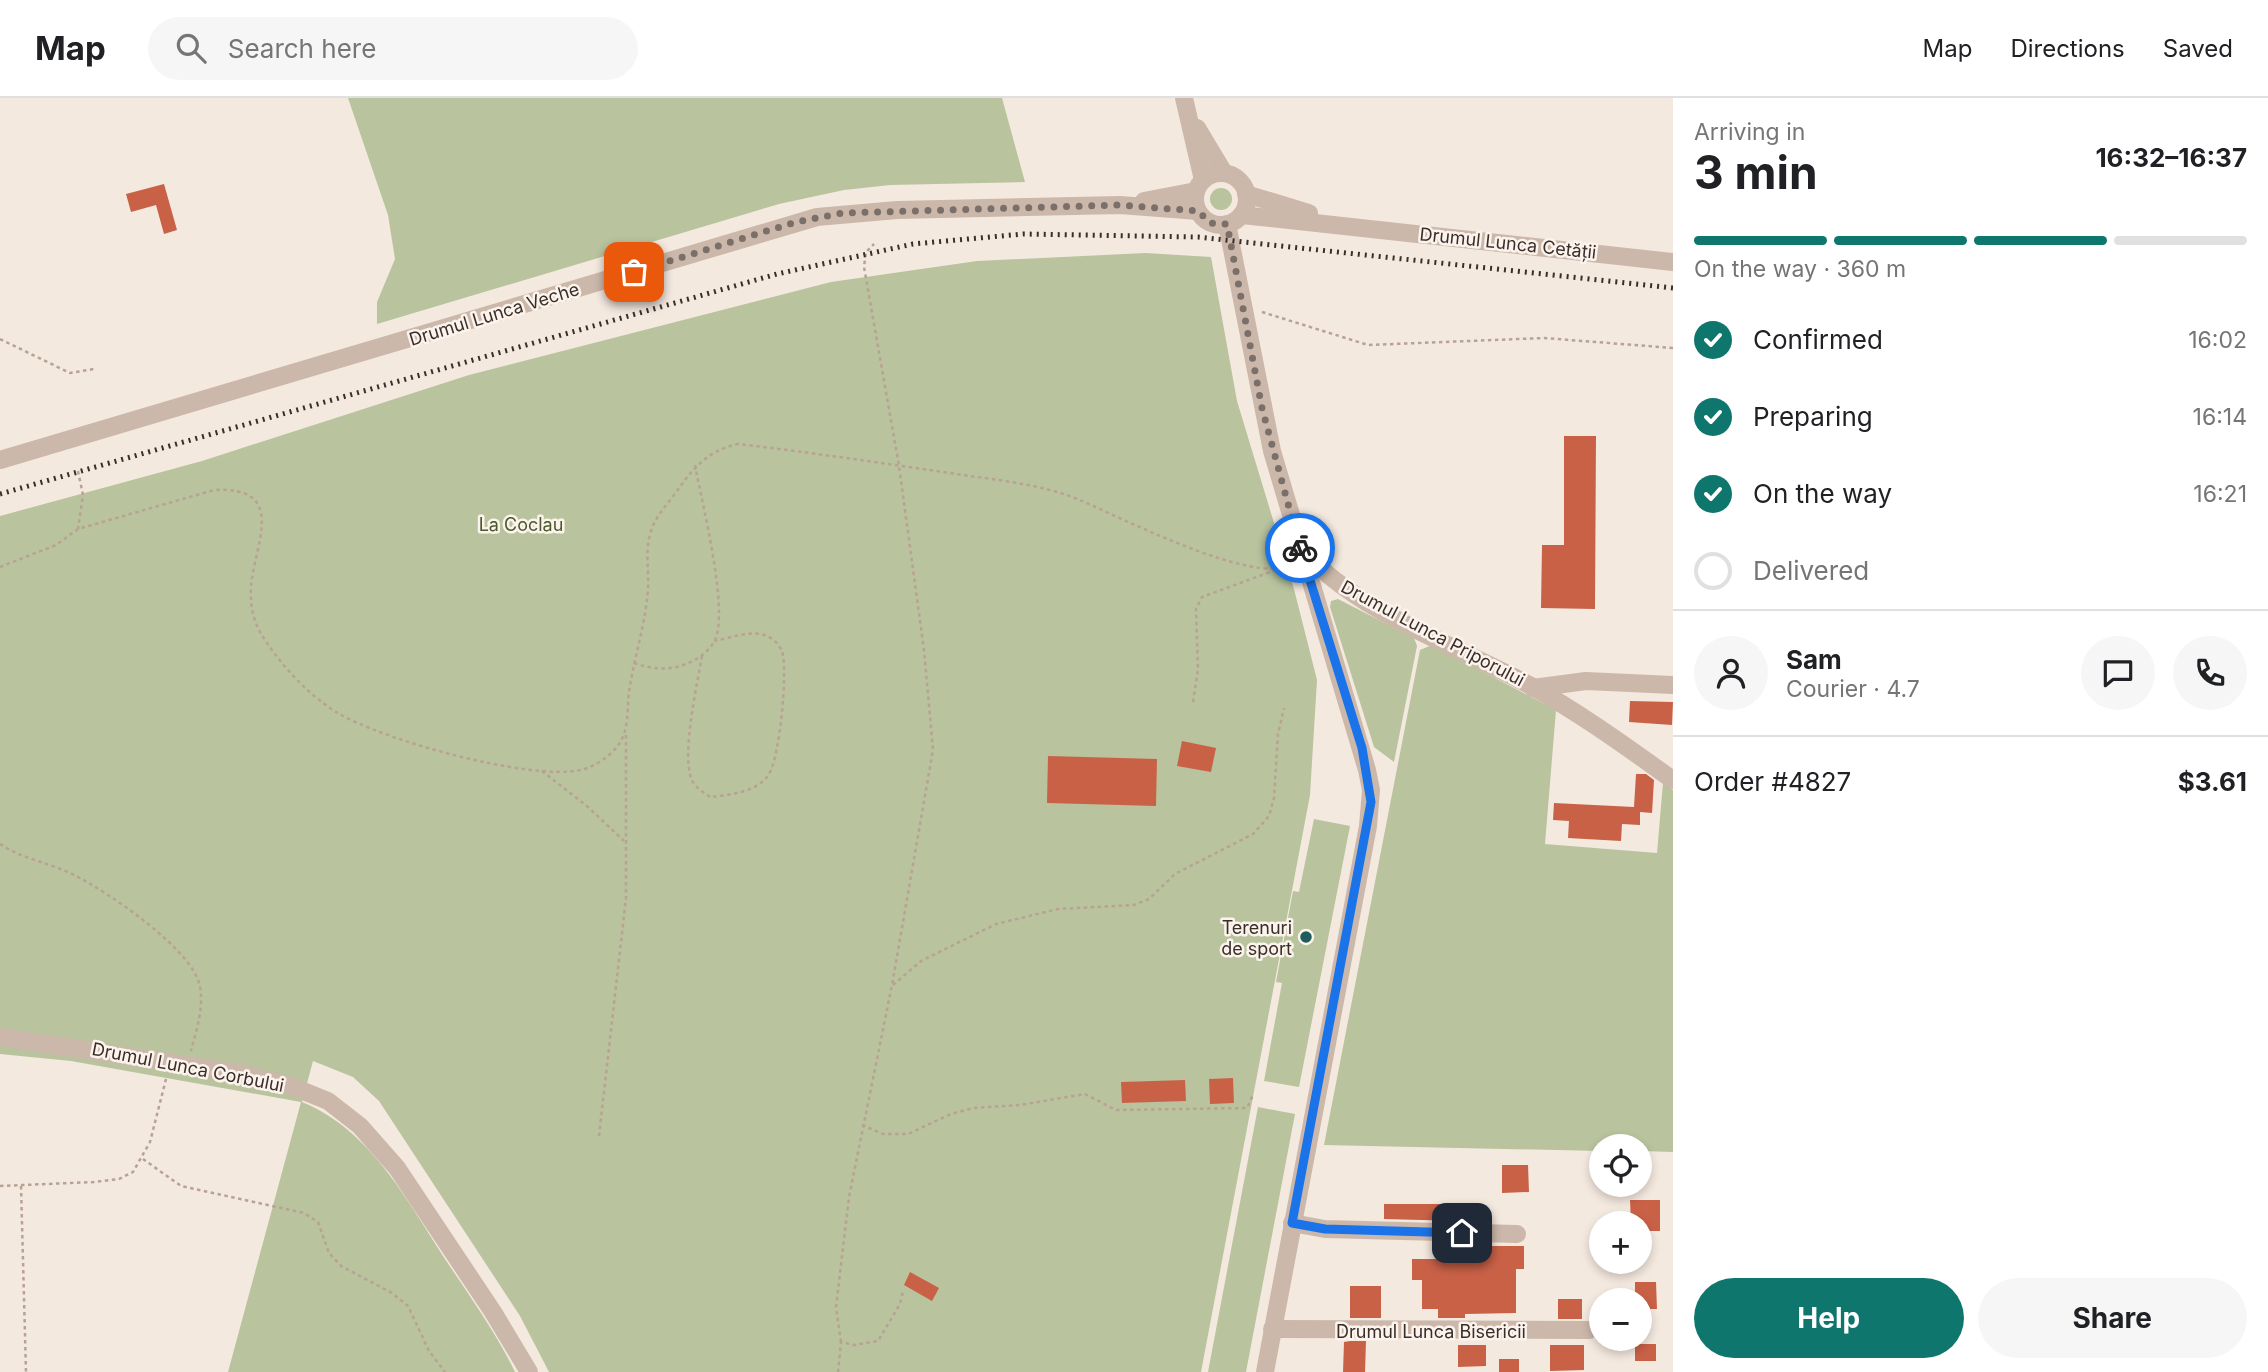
<!DOCTYPE html>
<meta charset="utf-8">
<style>
body{margin:0;font-family:Inter,sans-serif;background:#f6f6f6;color:#202124;height:100vh;display:flex;flex-direction:column;font-size:26px;white-space:nowrap}
*{box-sizing:border-box;margin:0}
p{font-size:23px;color:#757577}
.icon{flex:none;width:38px;height:38px;fill:none;stroke:currentColor;stroke-width:2;stroke-linecap:round;stroke-linejoin:round}
.map{position:relative;flex:1;overflow:hidden}
.details{display:flex;flex-direction:column;background:#fff;width:595px}
.details>*{flex:none}
.buttons{position:absolute;left:1589px;top:1036px;display:grid;gap:14px}
.buttons a{display:grid;place-items:center;width:63px;height:63px;border-radius:50%;background:#fff;box-shadow:0 4px 10px #0003;font-size:35px}
.pin{position:absolute;display:grid;place-items:center;width:60px;height:60px;color:#fff;margin:-30px;border-radius:14px;box-shadow:0 4px 10px #0006}
.courier{position:absolute;display:grid;place-items:center;width:70px;height:70px;margin:-35px;border:5px solid #1a73e8;border-radius:50%;background:#fff;color:#222;box-shadow:0 2px 9px #0007}
.summary em{font-style:normal;font-weight:700}
.summary div{display:flex;flex-direction:column-reverse}
.summary{display:flex;align-items:center;justify-content:space-between;height:119px;padding:0 21px}
h1{font-size:46px;font-weight:700;line-height:52px}
.bar{display:grid;grid-template-columns:repeat(4,1fr);gap:10px 7px;align-content:center;height:84px;padding:0 21px}
.bar i{height:9px;border-radius:5px;background:#e0e0e0}
.bar .selected{background:#0f766e}
.bar p{grid-column:span 4}
.line{display:flex;align-items:center;gap:18px;padding:0 21px;border-top:2px solid #e0e0e0}
.line div{flex:1}
.round{display:grid;place-items:center;flex:none;width:74px;height:74px;border-radius:37px;background:#f6f6f6}
ol{padding:0 21px;list-style:none}
li{display:flex;align-items:center;gap:21px;height:77px}
li p{margin-inline-start:auto}
li .icon{padding:7px;border-radius:50%;background:#0f766e;color:#fff;stroke-width:4}
li:last-child{color:#757577}
li i{width:38px;height:38px;border:4px solid #e0e0e0;border-radius:50%}
.cta{display:flex;gap:14px;margin-top:auto;padding:14px 21px}
.cta a{flex:1;height:80px;border-radius:42px;background:#0f766e;color:#fff;font-size:28px;font-weight:700;line-height:80px;text-align:center}
.cta a+a{background:#f6f6f6;color:#202124}
header{display:flex;align-items:center;gap:42px;box-sizing:border-box;height:98px;padding:0 35px;background:#fff;border-bottom:2px solid #e0e0e0}
header strong{font-size:33px}
nav{display:flex;gap:38px;margin-inline-start:auto;font-size:24px}
.search{width:490px;height:63px;background:#f6f6f6;display:flex;align-items:center;gap:18px;box-sizing:border-box;padding:0 24px;border-radius:38px;color:#757577;font-size:26px}
main{display:flex;flex:1;min-height:0}
.map>svg:first-child{display:block}
.green{fill:#b9c39e}
.building{fill:#c96147}
.lines{fill:none;stroke-linecap:round;stroke-linejoin:round}
.path{stroke:#b8a294;stroke-width:2.5;stroke-dasharray:3.5 3.5;stroke-linecap:butt}
.minor{stroke:#ccb8aa;stroke-width:18}
.rail{stroke:#3a2e2a;stroke-width:5;stroke-dasharray:2 5;stroke-linecap:butt}
.done{stroke:#7b6f69;stroke-width:7;stroke-dasharray:0 12.6}
.route{stroke:#1a73e8;stroke-width:9}
.poi-dot{fill:#1e5c5d;stroke:#fbf3ec;stroke-width:2.5}
.labels{text-anchor:middle;dominant-baseline:central;stroke-width:5;stroke-linejoin:round;paint-order:stroke}
.street-label{font-size:18px;fill:#3a2e2a;stroke:#fbf3ec}
.park-label{font-size:18px;fill:#4b592d;stroke:#fbf3ec}
.poi-label{font-size:18px;fill:#3a2e2a;stroke:#fbf3ec;text-anchor:end}
</style>
<header>
<strong>Map</strong>
<div class="search"><svg class="icon" aria-label="search" viewBox="0 0 24 24"><circle cx="10" cy="10" r="6"/><path d="M15 15l6 6"/></svg>Search here</div>
<nav><a>Map</a><a>Directions</a><a>Saved</a></nav>
</header>
<main>
<div class="map">
<svg width="1673" height="1274" viewBox="0 0 1673 1274">
<rect width="100%" height="100%" fill="#f4e9df"/>
<g class="green">
<path d="M348,0h654l23,84 -135,3 -46,5 -65,14 -402,120v-22l18,-43 -7,-44z"/>
<circle cx="1221" cy="101" r="11"/>
<path d="M1146,155l65,4 26,144 57,188 23,91 -7,115 -109,577h-652l-29,-56 -141,-215 -26,-24 -40,-16 -11,41c69,28 106,100 145,160 24,36 49,71 68,110h-287l73,-270 -230,-41 -71,-7v-538l202,-55 267,-86 362,-93 146,-21z"/>
<path d="M1338,501l76,39 3,8 -23,116 -20,-15 -44,-140 1,-6z"/>
<path d="M1432,547l124,65 -11,134 112,9 6,-70 10,7v362l-33,-1v-5h-39v5l-277,-6 96,-495z"/>
<path d="M1314,721l36,7 -51,261 -35,-6 18,-98 -6,-1 17,-91 6,1z"/>
<path d="M1258,1009l37,7 -49,258h-38z"/>
</g>
<g class="building">
<path d="M164,86l13,46 -13,4 -8,-29 -25,7 -5,-18z"/>
<path d="M1564,338h32l-1,173 -54,-1 1,-63h22z"/>
<path d="M1630,603l43,1 -1,23 -43,-3z"/>
<path d="M1182,643l34,7 -5,24 -34,-6z"/>
<path d="M1048,658l109,3 -1,47 -109,-3z"/>
<path d="M1636,676h10l8,6 -2,33 -12,-1v13l-18,-1 -1,17 -53,-3 1,-17 -16,-1 1,-17 80,4z"/>
<path d="M1233,980l1,25 -24,1 -1,-25z"/>
<path d="M1185,982l1,21 -64,2 -1,-21z"/>
<path d="M1502,1067h26l1,27 -27,1z"/>
<path d="M1630,1102h30v31h-20v-8h-9z"/>
<path d="M1384,1106h75v17l-75,-2z"/>
<path d="M1466,1148h58v23h-8v44l-51,1v4h-27v-9h-16v-29h-10v-21h54z"/>
<path d="M910,1174l29,16 -7,13 -28,-16z"/>
<path d="M1635,1184h21l1,27h-17v-9h-5z"/>
<rect x="1350" y="1188" width="31" height="32"/>
<rect x="1558" y="1201" width="24" height="20"/>
<path d="M1350,1243h16l-1,31h-22l1,-30z"/>
<rect x="1635" y="1246" width="21" height="17"/>
<path d="M1458,1247h28v21l-28,1z"/>
<path d="M1550,1247h34v25l-34,1z"/>
<rect x="1499" y="1261" width="20" height="13"/>
</g>
<g class="lines">
<g class="path">
<path d="M1262,214l106,33 176,-7 129,10"/>
<path d="M0,241l70,34 24,-4"/>
<path d="M78,373l5,24 -5,34"/>
<path d="M0,469l56,-22 22,-16 136,-39c74,-4 41,53 37,96 -1,16 1,31 9,46 18,30 46,61 76,80 46,28 193,69 245,58 16,-4 34,-17 41,-31 7,-15 5,-32 7,-47 5,-35 17,-69 19,-104 1,-18 -3,-36 2,-53 3,-14 12,-25 21,-36 19,-26 33,-48 67,-55 71,8 141,19 212,29 43,7 89,10 130,27 35,15 181,89 209,63"/>
<path d="M702,558c-5,29 -20,95 -11,122 3,9 12,14 19,19 19,-2 48,-5 59,-23 11,-18 19,-103 13,-123 -2,-4 -6,-10 -10,-12 -16,-12 -41,-1 -58,2"/>
<path d="M634,565c18,6 34,8 52,1 12,-5 23,-12 29,-24 14,-32 -13,-136 -20,-175"/>
<path d="M1193,604l5,-33 -2,-60 6,-12 71,-26"/>
<path d="M542,673l46,36 36,34"/>
<path d="M0,746c22,15 51,19 74,31 34,17 120,75 126,112 4,21 -4,44 -9,64"/>
<path d="M893,887l28,-24 75,-37 62,-15 76,-4 15,-6 26,-25 78,-40 16,-18 5,-18 4,-64 6,-26"/>
<path d="M862,1027l21,9h25l43,-20 22,-6 47,-3 65,-11 31,16 131,-2 6,-13"/>
<path d="M599,1038l27,-238v-166"/>
<path d="M143,1061l38,27 123,27 14,9 11,31 12,13 51,27 16,13 21,45 16,21"/>
<path d="M0,1088l94,-4 25,-3 14,-7 17,-30 16,-63"/>
<path d="M21,1088l5,186"/>
<path d="M841,1244l-5,-35 13,-110 43,-212 41,-235 -9,-100 -25,-184 -35,-199 2,-15 8,-8"/>
<path d="M838,1274l3,-30 13,3 24,-4 22,-37 3,-13"/>
</g>
<g class="minor">
<path d="M1184,0l19,82"/>
<path d="M1197,30l27,45"/>
<circle cx="1221" cy="101" r="26"/>
<path d="M1246,96l63,19"/>
<path d="M1144,103l52,-10"/>
<path d="M1242,117l431,47"/>
<path d="M1227,126l45,227 95,319 4,20 -3,36 -103,546"/>
<path d="M0,362l817,-243 80,-7 223,-5 78,6"/>
<path d="M1303,452c51,61 158,98 228,136 49,27 97,62 142,94"/>
<path d="M1533,590l53,-7 87,4"/>
<path d="M0,939l243,37 48,12 37,15 32,25 37,42 96,144 36,60"/>
<path d="M1292,1125l33,6 192,5"/>
<path d="M1272,1231l317,1"/>
</g>
<path class="rail" d="M0,396l777,-220 136,-30 110,-10 175,3 475,51"/>
</g>
<g class="lines">
<path class="done" d="M634,174l162,-50 47,-9 277,-8 78,6 12,12 17,1 35,184 38,140"/>
<path class="route" d="M1300,450l62,200 9,54 -79,421 33,6 137,4"/>
</g>
<circle class="poi-dot" cx="1306" cy="839" r="7"/>
<g class="labels">
<g class="street-label">
<text transform="translate(1508 145) rotate(6)">Drumul Lunca Cetății</text>
<text transform="translate(494 216) rotate(-17)">Drumul Lunca Veche</text>
<text transform="translate(1433 535) rotate(28)">Drumul Lunca Priporului</text>
<text transform="translate(188 969) rotate(11)">Drumul Lunca Corbului</text>
<text x="1431" y="1233">Drumul Lunca Bisericii</text>
</g>
<g class="park-label">
<text x="521" y="426">La Coclau</text>
</g>
<g class="poi-label">
<text x="1292" y="829">Terenuri<tspan x="1292" dy="21">de sport</tspan></text>
</g>
</g>
</svg>
<div class="buttons">
<a><svg class="icon" aria-label="locate" viewBox="0 0 24 24"><circle cx="12" cy="12" r="6"/><path d="M12 2v4M12 18v4M2 12h4M18 12h4"/></svg></a>
<a>+</a>
<a>−</a>
</div>
<div class="pin" style="left:634px;top:174px;background:#ea580c"><svg class="icon" aria-label="bag" viewBox="0 0 24 24"><path d="M5 8h14l-1 12H6zM9 8a3 3 0 0 1 6 0"/></svg></div>
<div class="pin" style="left:1462px;top:1135px;background:#1f2937"><svg class="icon" aria-label="home" viewBox="0 0 24 24"><path d="M3 11l9-7 9 7M6 9v11h12V9"/></svg></div>
<div class="courier" style="left:1300px;top:450px"><svg class="icon" aria-label="bike" viewBox="0 0 24 24"><circle cx="6" cy="16" r="4"/><circle cx="18" cy="16" r="4"/><path d="M6 16l4-8h5l3 8M10 8l3 8H6M13 5h3"/></svg></div>
</div>
<section class="details">
<div class="summary"><div><h1>3 min</h1><p>Arriving in</p></div><em>16:32–16:37</em></div>
<div class="bar"><i class="selected"></i><i class="selected"></i><i class="selected"></i><i></i><p>On the way · 360 m</p></div>
<ol>
<li><svg class="icon" aria-label="check" viewBox="0 0 24 24"><path d="M5 12l5 5 9-10"/></svg>Confirmed<p>16:02</p></li>
<li><svg class="icon" aria-label="check" viewBox="0 0 24 24"><path d="M5 12l5 5 9-10"/></svg>Preparing<p>16:14</p></li>
<li><svg class="icon" aria-label="check" viewBox="0 0 24 24"><path d="M5 12l5 5 9-10"/></svg>On the way<p>16:21</p></li>
<li><i></i>Delivered</li>
</ol>
<div class="line" style="height:126px"><a class="round"><svg class="icon" aria-label="person" viewBox="0 0 24 24"><circle cx="12" cy="8" r="4"/><path d="M4 21q1-7 8-7t8 7"/></svg></a><div><b>Sam</b><p>Courier · 4.7</p></div><a class="round"><svg class="icon" aria-label="chat" viewBox="0 0 24 24"><path d="M4 5h16v11H9l-5 4z"/></svg></a><a class="round"><svg class="icon" aria-label="phone" viewBox="0 0 24 24"><path d="M5 4h4l2 5-3 2q2 4 5 5l2-3 5 2v4C11 20 4 13 5 4z"/></svg></a></div>
<div class="line" style="height:91px"><div>Order #4827</div><b>$3.61</b></div>
<div class="cta"><a>Help</a><a>Share</a></div>
</section>
</main>
